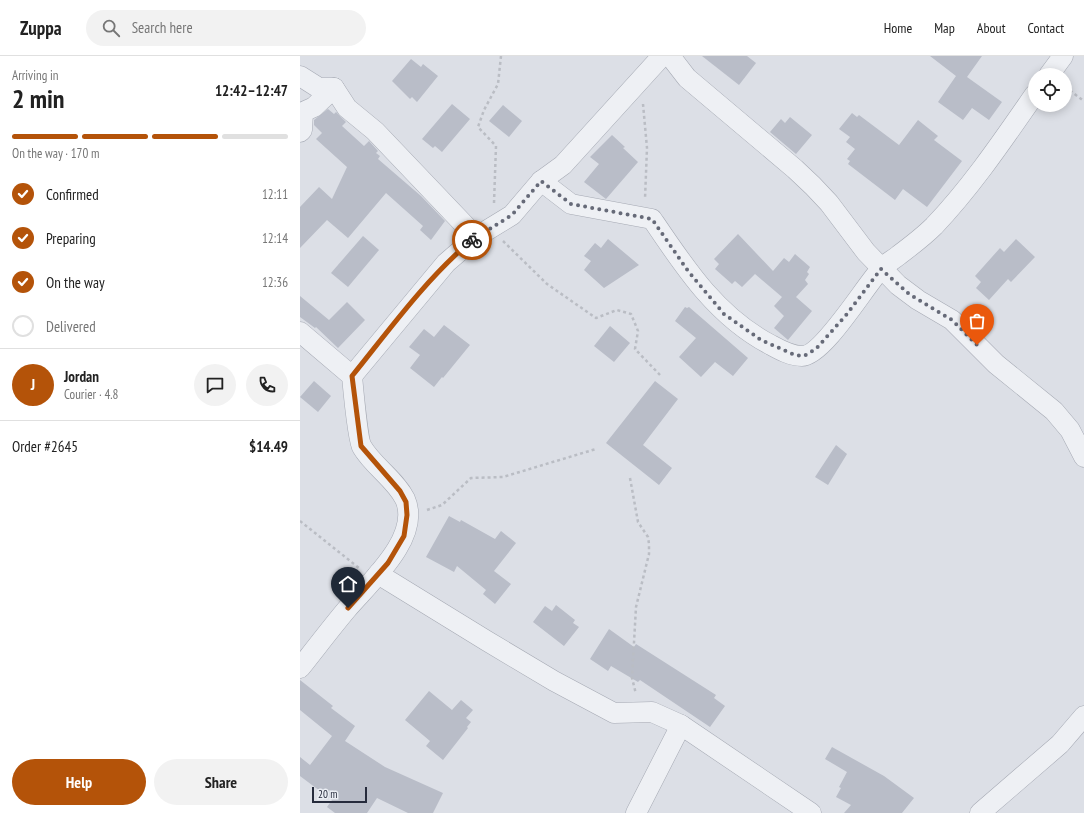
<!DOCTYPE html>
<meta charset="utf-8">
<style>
body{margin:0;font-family:"PT Sans Narrow",sans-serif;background:#f2f2f2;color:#222;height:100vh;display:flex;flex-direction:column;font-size:15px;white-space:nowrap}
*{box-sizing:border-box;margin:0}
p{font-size:13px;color:#767676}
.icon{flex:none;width:22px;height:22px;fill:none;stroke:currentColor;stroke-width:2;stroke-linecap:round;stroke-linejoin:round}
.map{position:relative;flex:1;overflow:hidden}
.details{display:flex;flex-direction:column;background:#fff;width:300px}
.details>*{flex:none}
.tools{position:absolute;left:728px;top:12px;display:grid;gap:8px}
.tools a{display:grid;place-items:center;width:44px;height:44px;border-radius:50%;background:#fff;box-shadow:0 2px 10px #0003;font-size:20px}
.scale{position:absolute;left:12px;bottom:10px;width:55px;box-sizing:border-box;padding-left:4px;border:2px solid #262b3c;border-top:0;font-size:11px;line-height:14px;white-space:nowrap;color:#262b3c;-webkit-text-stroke:3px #ebeef4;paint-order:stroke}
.pin{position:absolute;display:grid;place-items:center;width:34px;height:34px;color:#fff;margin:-41px -17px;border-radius:50% 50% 50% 0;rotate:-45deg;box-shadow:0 0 4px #0007}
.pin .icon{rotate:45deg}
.courier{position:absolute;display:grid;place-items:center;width:40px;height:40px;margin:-20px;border:3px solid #b45309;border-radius:50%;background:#fff;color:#222;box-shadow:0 1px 5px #0007}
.head em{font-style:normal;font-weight:700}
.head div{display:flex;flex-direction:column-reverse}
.head{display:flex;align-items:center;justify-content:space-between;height:68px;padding:0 12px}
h1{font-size:26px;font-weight:700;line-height:30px}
.bar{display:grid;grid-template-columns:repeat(4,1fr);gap:6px 4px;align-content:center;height:48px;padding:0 12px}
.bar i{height:5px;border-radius:3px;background:#e0e0e0}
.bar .active{background:#b45309}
.bar p{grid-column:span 4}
.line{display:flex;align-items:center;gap:10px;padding:0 12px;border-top:1px solid #e0e0e0}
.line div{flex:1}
.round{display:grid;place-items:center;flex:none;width:42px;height:42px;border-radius:21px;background:#f2f2f2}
ol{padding:0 12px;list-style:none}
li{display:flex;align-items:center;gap:12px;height:44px}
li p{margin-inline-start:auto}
li .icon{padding:4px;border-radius:50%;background:#b45309;color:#fff;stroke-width:4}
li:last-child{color:#767676}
li i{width:22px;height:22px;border:2px solid #e0e0e0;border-radius:50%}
.action{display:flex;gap:8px;margin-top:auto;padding:8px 12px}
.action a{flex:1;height:46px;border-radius:24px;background:#b45309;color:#fff;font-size:16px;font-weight:700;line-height:46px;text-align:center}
.action a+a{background:#f2f2f2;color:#222}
header{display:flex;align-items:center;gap:24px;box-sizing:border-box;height:56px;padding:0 20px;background:#fff;border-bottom:1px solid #e0e0e0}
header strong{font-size:19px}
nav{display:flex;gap:22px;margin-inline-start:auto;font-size:14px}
.search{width:280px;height:36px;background:#f2f2f2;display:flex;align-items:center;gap:10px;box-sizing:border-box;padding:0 14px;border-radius:22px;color:#767676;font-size:15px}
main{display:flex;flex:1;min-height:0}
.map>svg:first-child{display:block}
.building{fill:#b9bdc8}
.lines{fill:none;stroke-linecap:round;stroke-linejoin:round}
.minor-casing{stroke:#a5a9b3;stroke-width:21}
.path{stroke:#babdc4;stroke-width:2.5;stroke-dasharray:3 3;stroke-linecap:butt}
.minor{stroke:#eef0f4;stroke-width:20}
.done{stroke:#666a78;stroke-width:4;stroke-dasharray:0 7.2}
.route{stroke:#b45309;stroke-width:5}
</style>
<header>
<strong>Zuppa</strong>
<div class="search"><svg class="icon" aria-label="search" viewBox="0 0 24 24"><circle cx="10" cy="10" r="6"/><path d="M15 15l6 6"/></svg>Search here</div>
<nav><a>Home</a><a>Map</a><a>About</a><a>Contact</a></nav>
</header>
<main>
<section class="details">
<div class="head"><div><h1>2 min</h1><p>Arriving in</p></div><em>12:42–12:47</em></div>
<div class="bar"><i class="active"></i><i class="active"></i><i class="active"></i><i></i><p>On the way · 170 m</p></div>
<ol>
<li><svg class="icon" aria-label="check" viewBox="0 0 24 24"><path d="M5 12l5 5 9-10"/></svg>Confirmed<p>12:11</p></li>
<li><svg class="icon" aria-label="check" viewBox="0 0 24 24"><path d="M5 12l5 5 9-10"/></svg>Preparing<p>12:14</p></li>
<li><svg class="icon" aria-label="check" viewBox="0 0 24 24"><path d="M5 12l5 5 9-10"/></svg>On the way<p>12:36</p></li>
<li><i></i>Delivered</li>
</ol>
<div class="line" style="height:72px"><b class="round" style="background:#b45309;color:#fff">J</b><div><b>Jordan</b><p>Courier · 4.8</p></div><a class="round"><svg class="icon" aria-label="chat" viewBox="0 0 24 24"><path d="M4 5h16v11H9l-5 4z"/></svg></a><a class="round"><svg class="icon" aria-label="phone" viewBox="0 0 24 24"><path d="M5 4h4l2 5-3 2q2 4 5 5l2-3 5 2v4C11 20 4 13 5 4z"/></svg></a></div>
<div class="line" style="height:52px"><div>Order #2645</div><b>$14.49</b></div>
<div class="action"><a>Help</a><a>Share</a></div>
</section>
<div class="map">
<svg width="784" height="757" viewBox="0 0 784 757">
<rect width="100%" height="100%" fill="#dcdfe6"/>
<g class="building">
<path d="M402,0h45l9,7 -17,22z"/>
<path d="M630,0h52l-15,21 35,25 -13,18 -17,-12 -9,12 -25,-18 18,-26z"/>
<path d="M111,3l10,8 2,-3 15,12 -21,26 -5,-5 -2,2 -18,-18z"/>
<path d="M152,48l18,15 -28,33 -7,-6 -2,2 -11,-9z"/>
<path d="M203,49l19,16 -13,16 -20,-16z"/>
<path d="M28,53l6,5 2,-2 10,10 -4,4 22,20 5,-5 9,10 -2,2 4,3 -2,3 43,37 24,25 -14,19 -11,-10 3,-4 -37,-33 -38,45 -21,-18 -27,28v-41l19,-20 13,12 15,-32 -31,-28 6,-6 -8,-8v-5z"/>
<path d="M552,57l5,4 2,-2 40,30 19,-25 20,16 -4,4 28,21 -35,46 -24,-18 -8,11 -47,-36 2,-3 -3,-2 8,-10 -9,-7 4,-5 -11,-8z"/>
<path d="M490,61l22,18 -16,19 -26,-22 11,-13 4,4z"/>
<path d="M312,79l13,12 -2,1 15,14 -32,37 -22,-17 15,-18 -9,-7z"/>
<path d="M438,178l35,37 11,-13 5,4 6,-8 15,13 -3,5 2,2 -4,6 3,4 -12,13 16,14 -24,29 -14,-12 10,-12 -10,-10 8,-9 -27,-23 -13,13 -7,-6 -3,3 -17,-15 4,-5 -5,-5z"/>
<path d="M63,180l16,14 -31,37 -17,-14z"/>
<path d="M308,183l31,26 -35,23 -20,-18 7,-9 -7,-5 11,-13 6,5z"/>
<path d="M716,183l19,18 -24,25 -3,-3 -19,21 -13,-12 5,-6 -6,-6 25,-28 4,4z"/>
<path d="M0,240l29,24 18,-18 18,18 -27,28 -22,-21 -1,1 -15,-11z"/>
<path d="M385,251l2,1 2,-1 59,51 -15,18 -18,-14 -14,15 -22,-20 17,-19 -21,-17z"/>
<path d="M144,269l26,20 -27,33 -1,-1 -8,10 -24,-19 10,-13 -11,-8 15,-18 10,8z"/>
<path d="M310,270l20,17 -16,19 -20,-16z"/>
<path d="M14,325l17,15 -13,16 -18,-15z"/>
<path d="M355,325l23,18 -35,46 29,23 -13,17 -53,-42z"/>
<path d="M536,389l11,9 -19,31 -13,-8z"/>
<path d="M149,460l11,6 1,-2 34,19 6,-8 15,12 -22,28 17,13 -16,20 -12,-10 3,-4 -29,-24 -3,6 -28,-15z"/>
<path d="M256,549l19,15 -2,3 6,4 -15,19 -31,-24 12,-16 7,5z"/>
<path d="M309,573l25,18 2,-3 80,51 -2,3 11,8 -15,21 -70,-47 -2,2 -27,-16 -3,5 -18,-12z"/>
<path d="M0,624l33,26 -2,2 24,18 -10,15 40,26 58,26 -10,20h-25l-31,-15 -10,15h-32l-8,-6 5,-7 -32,-24v-19l10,8 22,-29 -32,-26z"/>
<path d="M129,635l23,19 9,-10 12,10 -7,8 5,4 -4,5 1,1 -25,32 -17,-14 4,-5 -25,-21z"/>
<path d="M532,691l52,29 30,22 -12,15h-58l7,-8 -15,-8 5,-9 -2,-1 8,-15 -22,-13z"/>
</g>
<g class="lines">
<g class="minor-casing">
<g id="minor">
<path d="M370,0l17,22 108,91 18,17 16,17 37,49 32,33 20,15 34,20 44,44 58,47 16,19 14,27"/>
<path d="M749,19l14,-19"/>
<path d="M0,20l19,12h15l13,20 28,23 101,106"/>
<path d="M0,76l2,-2 1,-18 11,-5 20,-19"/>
<path d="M241,125l30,23 81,15c33,49 65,98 119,126 9,5 20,11 31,11 21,0 63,-70 78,-86 5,-6 13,-10 19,-15 12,-9 24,-18 35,-29 38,-40 69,-86 101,-132"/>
<path d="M0,276l52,44c1,11 6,65 10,71 11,19 33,32 43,52 17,38 -36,84 -58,110 -16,19 -31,39 -47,59"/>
<path d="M52,320l94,-113 30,-26 36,-22 29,-34 22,-16 99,-109"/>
<path d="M78,518l109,67 67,40 60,32 38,-1 29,13 130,88"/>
<path d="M336,757l45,-88"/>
<path d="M680,757l80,-69 24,-28"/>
</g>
</g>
<g class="path">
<path d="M765,31l19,14"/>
<path d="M343,48l4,44 -2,51"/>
<path d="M194,147l2,-57 -18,-19 6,-17 14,-26 3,-28"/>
<path d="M203,185l44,43 49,34 21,-8 14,4 7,17 -3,18 25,26"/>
<path d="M330,422l8,44 10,15 1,7v10l-13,53 -4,71 4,16"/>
<path d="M127,454l15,-5 29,-27 32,-1 93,-28"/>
<path d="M0,465l59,47"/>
</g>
<use href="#minor" class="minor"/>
</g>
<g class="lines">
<path class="done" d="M172,184l40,-25 29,-34 30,23 81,15 36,52 36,43 37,26 34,15 9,1 12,-7 31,-35 34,-45 28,25 43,26 25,25"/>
<path class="route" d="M48,552l40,-45 16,-27 3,-21 -1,-13 -6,-11 -39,-45 -9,-70c38,-47 73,-96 120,-136"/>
</g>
</svg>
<div class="tools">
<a><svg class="icon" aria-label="locate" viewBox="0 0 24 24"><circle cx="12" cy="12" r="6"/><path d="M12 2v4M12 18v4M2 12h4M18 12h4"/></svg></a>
</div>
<div class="scale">20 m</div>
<div class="pin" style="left:677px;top:289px;background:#ea580c"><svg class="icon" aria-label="bag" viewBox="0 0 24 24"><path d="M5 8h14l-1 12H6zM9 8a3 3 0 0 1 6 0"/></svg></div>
<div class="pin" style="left:48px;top:552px;background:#1f2937"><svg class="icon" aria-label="home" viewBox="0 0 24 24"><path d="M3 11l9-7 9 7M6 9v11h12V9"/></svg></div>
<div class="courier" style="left:172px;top:184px"><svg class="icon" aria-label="bike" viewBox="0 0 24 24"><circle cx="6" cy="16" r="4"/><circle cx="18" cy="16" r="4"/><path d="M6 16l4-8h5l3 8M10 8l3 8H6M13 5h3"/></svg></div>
</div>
</main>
